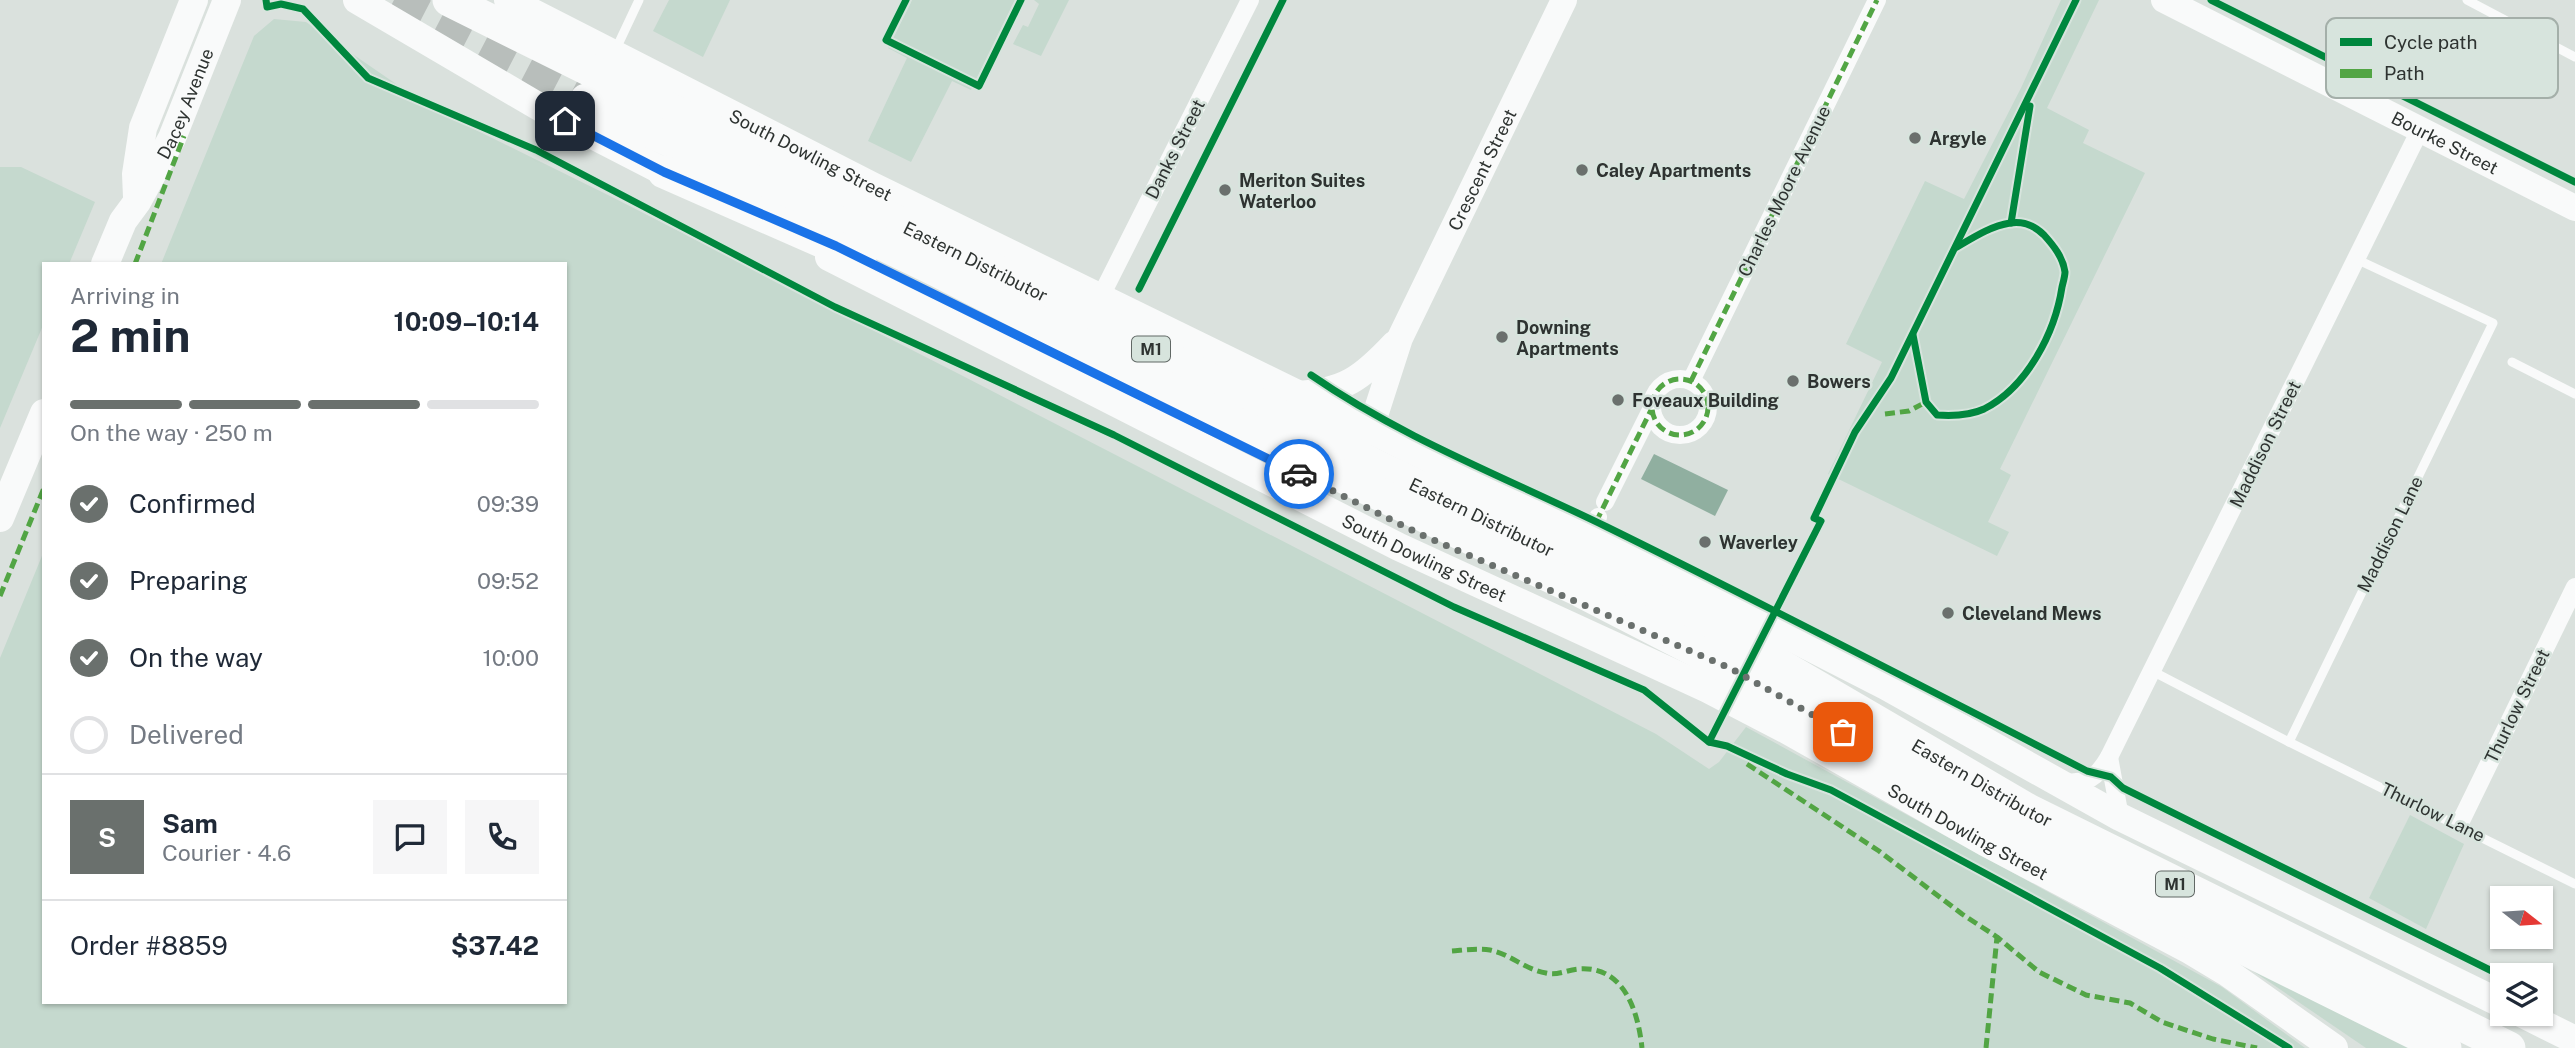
<!DOCTYPE html>
<meta charset="utf-8">
<style>
body{margin:0;font-family:"Public Sans",sans-serif;background:#f6f6f7;color:#1f2937;height:100vh;display:flex;flex-direction:column;font-size:26px;white-space:nowrap}
*{box-sizing:border-box;margin:0}
p{font-size:23px;color:#747a83}
.icon{flex:none;width:38px;height:38px;fill:none;stroke:currentColor;stroke-width:2;stroke-linecap:round;stroke-linejoin:round}
.map{position:relative;flex:1;overflow:hidden}
.details{position:absolute;left:42px;top:262px;width:525px;height:742px;display:flex;flex-direction:column;background:#fff;border-radius:0px;box-shadow:0 2px 5px #0004}
.details>*{flex:none}
.needle{width:46px;rotate:107deg}
.fabs{position:absolute;left:2490px;top:886px;display:grid;gap:14px}
.fabs a{display:grid;place-items:center;width:63px;height:63px;border-radius:0px;background:#fff;box-shadow:0 2px 5px #0004;font-size:35px}
.pin{position:absolute;display:grid;place-items:center;width:60px;height:60px;color:#fff;margin:-30px;border-radius:14px;box-shadow:0 4px 10px #0006}
.courier{position:absolute;display:grid;place-items:center;width:70px;height:70px;margin:-35px;border:5px solid #1a73e8;border-radius:50%;background:#fff;color:#222;box-shadow:0 2px 9px #0007}
.overview em{font-style:normal;font-weight:700}
.overview div{display:flex;flex-direction:column-reverse}
.overview{display:flex;align-items:center;justify-content:space-between;height:119px;padding:0 28px}
h1{font-size:46px;font-weight:700;line-height:52px}
.bar{display:grid;grid-template-columns:repeat(4,1fr);gap:10px 7px;align-content:center;height:84px;padding:0 28px}
.bar i{height:9px;border-radius:5px;background:#e0e1e3}
.bar .active{background:#6a706d}
.bar p{grid-column:span 4}
.line{display:flex;align-items:center;gap:18px;padding:0 28px;border-top:2px solid #e0e1e3}
.line div{flex:1}
.round{display:grid;place-items:center;flex:none;width:74px;height:74px;border-radius:0px;background:#f6f6f7}
ol{padding:0 28px;list-style:none}
li{display:flex;align-items:center;gap:21px;height:77px}
li p{margin-inline-start:auto}
li .icon{padding:7px;border-radius:50%;background:#6a706d;color:#fff;stroke-width:4}
li:last-child{color:#747a83}
li i{width:38px;height:38px;border:4px solid #e0e1e3;border-radius:50%}
.map>svg:first-child{display:block}
.green{fill:#c5d9ce}
.water{fill:#90afa0}
.lines{fill:none;stroke-linecap:round;stroke-linejoin:round}
.highway-tunnel{stroke:#b8bebb;stroke-width:33;stroke-dasharray:33 17;stroke-linecap:butt}
.lane{stroke:#f9fafa;stroke-width:9}
.street{stroke:#f9fafa;stroke-width:18}
.secondary{stroke:#f9fafa;stroke-width:26}
.primary{stroke:#f9fafa;stroke-width:28}
.highway{stroke:#f9fafa;stroke-width:33}
.quiet{stroke:#52a544;stroke-width:5;stroke-dasharray:10 5;stroke-linecap:butt}
.cycleway-casing{stroke:#d7e4dd;stroke-width:11}
.cycleway{stroke:#00873e;stroke-width:7}
.done{stroke:#6a706d;stroke-width:7;stroke-dasharray:0 12.6}
.route{stroke:#1a73e8;stroke-width:9}
.poi-dot{fill:#6a706d;stroke:#d7e4dd;stroke-width:2.5}
.labels{text-anchor:middle;dominant-baseline:central;stroke-width:5;stroke-linejoin:round;paint-order:stroke}
.shield{fill:#d7e4dd;stroke:#616865;stroke-width:2}
.shield-label{font-size:16px;font-weight:bold;fill:#2e3331}
.street-label{font-size:18px;fill:#2e3331;stroke:#d7e4dd}
.poi-label{font-size:18px;font-weight:bold;fill:#2e3331;stroke:#d7e4dd;text-anchor:start}
.key{fill:#d7e4dd;stroke:#a4afa9;stroke-width:2}
.key-label{font-size:19px;fill:#2e3331}
</style>
<div class="map">
<svg width="2575" height="1048" viewBox="0 0 2575 1048">
<rect width="100%" height="100%" fill="#dae1dd"/>
<g class="green">
<path d="M669,0h61l-27,57 -50,-26z"/>
<path d="M912,0h103l-44,90 -19,-9 -41,81 -43,-21 39,-83 -19,-10z"/>
<path d="M1034,0h35l-28,56 -28,-12 10,-19 5,2 11,-23z"/>
<path d="M2061,0h38l-52,108 42,22 -6,13 62,30 -145,296 11,6 -23,47 21,10 -12,24 -169,-82 54,-112 -36,-18 79,-163 39,18 57,-111z"/>
<path d="M274,19l32,3 125,86 177,87 353,180 695,359 53,35 10,-7 27,-35 476,260 83,61h-2305v-390l44,-107v452h521v-739h-404l93,-228z"/>
<path d="M0,167h21l74,35 -26,62h-25v59l-44,105z"/>
<path d="M2410,815l54,29 -38,85 -57,-31z"/>
<path d="M2257,969l159,79h-50l-113,-77z"/>
</g>
<path class="water" d="M1654,454l74,36 -13,26 -74,-37z"/>
<g class="lines">
<path class="highway-tunnel" d="M394,0l192,100"/>
<g class="lane">
<path d="M2467,0l108,57"/>
<path d="M615,51l24,-51"/>
<path d="M2512,362l63,32"/>
<path d="M2152,671l137,71 204,-419 -137,-64"/>
<path d="M2289,742l286,142"/>
</g>
<g class="street">
<path d="M1100,298l150,-298"/>
<circle cx="1680" cy="407" r="28"/>
<path d="M1691,381l186,-381"/>
<path d="M1605,502l46,-92"/>
<path d="M1596,522l2,-5"/>
<path d="M2109,757l11,60"/>
<path d="M2064,783c25,-1 32,-4 45,-26l311,-627"/>
<path d="M2459,825l116,-238"/>
</g>
<g class="secondary">
<path id="s1" d="M2164,0l411,208"/>
<path d="M1296,394c48,-2 66,-16 98,-50"/>
<path id="s2" d="M1370,431l30,-93 164,-338"/>
</g>
<g class="primary">
<path d="M357,0l191,112 136,70"/>
<path id="s3" d="M508,0l364,186 822,402 192,98 234,131 382,187"/>
<path d="M137,197l-1,-23 7,-46 51,-128"/>
<path id="s4" d="M829,257l570,290 309,142 79,41 198,112 203,107 40,24 106,75"/>
<path id="s5" d="M105,264l18,-43 14,-19 35,-64 55,-138"/>
<path d="M0,518l44,-105"/>
<path d="M2521,1013l54,27"/>
</g>
<g class="highway">
<path id="s6" d="M449,0l664,329 257,134 365,176 293,171 481,238"/>
<path d="M586,100l350,170 364,186 281,135 149,77 294,168 139,72 282,140"/>
<path d="M664,172l196,86"/>
</g>
<g class="quiet">
<path d="M135,264l49,-128"/>
<circle cx="1680" cy="407" r="28"/>
<path d="M1691,381l186,-381"/>
<path d="M1885,414l24,-3 17,-9"/>
<path d="M1596,522l55,-112"/>
<path d="M0,596l44,-108"/>
<path d="M1747,764l132,87 83,63 35,23 42,35 47,23 44,8 32,19 51,17 44,9"/>
<path d="M1452,951c13,-1 26,-3 38,-1 20,4 36,20 56,23 11,3 21,-3 32,-4 46,-4 60,42 64,79"/>
<path d="M1986,1048l11,-111"/>
</g>
<g class="cycleway-casing">
<g id="cycleway">
<path d="M266,0l1,7 14,-3 22,5 65,69 168,72 299,157 279,128 340,172 190,83 65,52 18,4 60,28 44,16 329,178 129,80"/>
<path d="M906,0l-20,40 93,46 42,-86"/>
<path d="M2211,0l364,182"/>
<path d="M2011,223l19,-117"/>
<path d="M1139,289l144,-289"/>
<path d="M1913,335l13,67 11,13c15,1 32,1 47,-6 43,-22 71,-76 78,-122 1,-4 3,-11 3,-15 -2,-15 -12,-27 -21,-37 -9,-9 -21,-14 -34,-12 -19,3 -36,14 -53,24"/>
<path d="M1311,375c91,63 196,103 296,152 161,79 320,162 480,244l24,6 12,11 379,188"/>
<path d="M1709,742l112,-221 -7,-3 41,-86 36,-54 185,-378"/>
</g>
</g>
<use href="#cycleway" class="cycleway"/>
</g>
<g class="lines">
<path class="done" d="M1299,474l123,61 308,133 113,64"/>
<path class="route" d="M565,121l99,51 172,74 463,228"/>
</g>
<g class="poi-dot">
<circle cx="1915" cy="138" r="7"/>
<circle cx="1582" cy="170" r="7"/>
<circle cx="1225" cy="190" r="7"/>
<circle cx="1502" cy="337" r="7"/>
<circle cx="1793" cy="381" r="7"/>
<circle cx="1618" cy="400" r="7"/>
<circle cx="1705" cy="542" r="7"/>
<circle cx="1948" cy="613" r="7"/>
</g>
<g class="labels">
<g class="shield">
<rect x="1132" y="336.5" width="38" height="25" rx="5"/>
<rect x="2156" y="871.5" width="38" height="25" rx="5"/>
</g>
<g class="shield-label">
<text x="1151" y="349">M1</text>
<text x="2175" y="884">M1</text>
</g>
<g class="street-label">
<text stroke="none"><textPath href="#s5" startOffset="180">Dacey Avenue</textPath></text>
<text stroke="none"><textPath href="#s1" startOffset="315">Bourke Street</textPath></text>
<text transform="translate(1175 149) rotate(-63)">Danks Street</text>
<text stroke="none"><textPath href="#s3" startOffset="340">South Dowling Street</textPath></text>
<text stroke="none"><textPath href="#s2" startOffset="285">Crescent Street</textPath></text>
<text transform="translate(1784 191) rotate(-64)">Charles Moore Avenue</text>
<text stroke="none"><textPath href="#s6" startOffset="588">Eastern Distributor</textPath></text>
<text transform="translate(2265 444) rotate(-64)">Maddison Street</text>
<text stroke="none"><textPath href="#s6" startOffset="1155">Eastern Distributor</textPath></text>
<text transform="translate(2390 534) rotate(-64)">Maddison Lane</text>
<text stroke="none"><textPath href="#s4" startOffset="667">South Dowling Street</textPath></text>
<text transform="translate(2517 706) rotate(-64)">Thurlow Street</text>
<text stroke="none"><textPath href="#s6" startOffset="1722">Eastern Distributor</textPath></text>
<text transform="translate(2433 812) rotate(26)">Thurlow Lane</text>
<text stroke="none"><textPath href="#s4" startOffset="1276">South Dowling Street</textPath></text>
</g>
<g class="poi-label">
<text x="1929" y="138">Argyle</text>
<text x="1596" y="170">Caley Apartments</text>
<text x="1239" y="180">Meriton Suites<tspan x="1239" dy="21">Waterloo</tspan></text>
<text x="1516" y="327">Downing<tspan x="1516" dy="21">Apartments</tspan></text>
<text x="1807" y="381">Bowers</text>
<text x="1632" y="400">Foveaux Building</text>
<text x="1719" y="542">Waverley</text>
<text x="1962" y="613">Cleveland Mews</text>
</g>
</g>
<rect x="2326" y="18" width="232" height="80" rx="10" class="key"/>
<rect x="2340" y="38" width="32" height="8" fill="#00873e"/>
<rect x="2340" y="69" width="32" height="9" fill="#52a544"/>
<g class="key-label">
<text x="2384" y="49">Cycle path</text>
<text x="2384" y="80">Path</text>
</g>
</svg>
<div class="fabs">
<a><svg class="needle" viewBox="-14 -14 28 28"><path d="M0-13l5 13h-10z" fill="#e53935"/><path d="M0 13l5-13h-10z" fill="#747a83"/></svg></a>
<a><svg class="icon" aria-label="layers" viewBox="0 0 24 24"><path d="M12 4l9 5-9 5-9-5zM3 14l9 5 9-5"/></svg></a>
</div>
<div class="pin" style="left:1843px;top:732px;background:#ea580c"><svg class="icon" aria-label="bag" viewBox="0 0 24 24"><path d="M5 8h14l-1 12H6zM9 8a3 3 0 0 1 6 0"/></svg></div>
<div class="pin" style="left:565px;top:121px;background:#1f2937"><svg class="icon" aria-label="home" viewBox="0 0 24 24"><path d="M3 11l9-7 9 7M6 9v11h12V9"/></svg></div>
<div class="courier" style="left:1299px;top:474px"><svg class="icon" aria-label="car" viewBox="0 0 24 24"><path d="M5 17H2v-5l4-1 3-4h7l3 4 3 1v5h-3M9 17h6M6 11h13"/><circle cx="7" cy="17" r="2"/><circle cx="17" cy="17" r="2"/></svg></div>
<section class="details">
<div class="overview"><div><h1>2 min</h1><p>Arriving in</p></div><em>10:09–10:14</em></div>
<div class="bar"><i class="active"></i><i class="active"></i><i class="active"></i><i></i><p>On the way · 250 m</p></div>
<ol>
<li><svg class="icon" aria-label="check" viewBox="0 0 24 24"><path d="M5 12l5 5 9-10"/></svg>Confirmed<p>09:39</p></li>
<li><svg class="icon" aria-label="check" viewBox="0 0 24 24"><path d="M5 12l5 5 9-10"/></svg>Preparing<p>09:52</p></li>
<li><svg class="icon" aria-label="check" viewBox="0 0 24 24"><path d="M5 12l5 5 9-10"/></svg>On the way<p>10:00</p></li>
<li><i></i>Delivered</li>
</ol>
<div class="line" style="height:126px"><b class="round" style="background:#6a706d;color:#fff">S</b><div><b>Sam</b><p>Courier · 4.6</p></div><a class="round"><svg class="icon" aria-label="chat" viewBox="0 0 24 24"><path d="M4 5h16v11H9l-5 4z"/></svg></a><a class="round"><svg class="icon" aria-label="phone" viewBox="0 0 24 24"><path d="M5 4h4l2 5-3 2q2 4 5 5l2-3 5 2v4C11 20 4 13 5 4z"/></svg></a></div>
<div class="line" style="height:91px"><div>Order #8859</div><b>$37.42</b></div>
</section>
</div>
